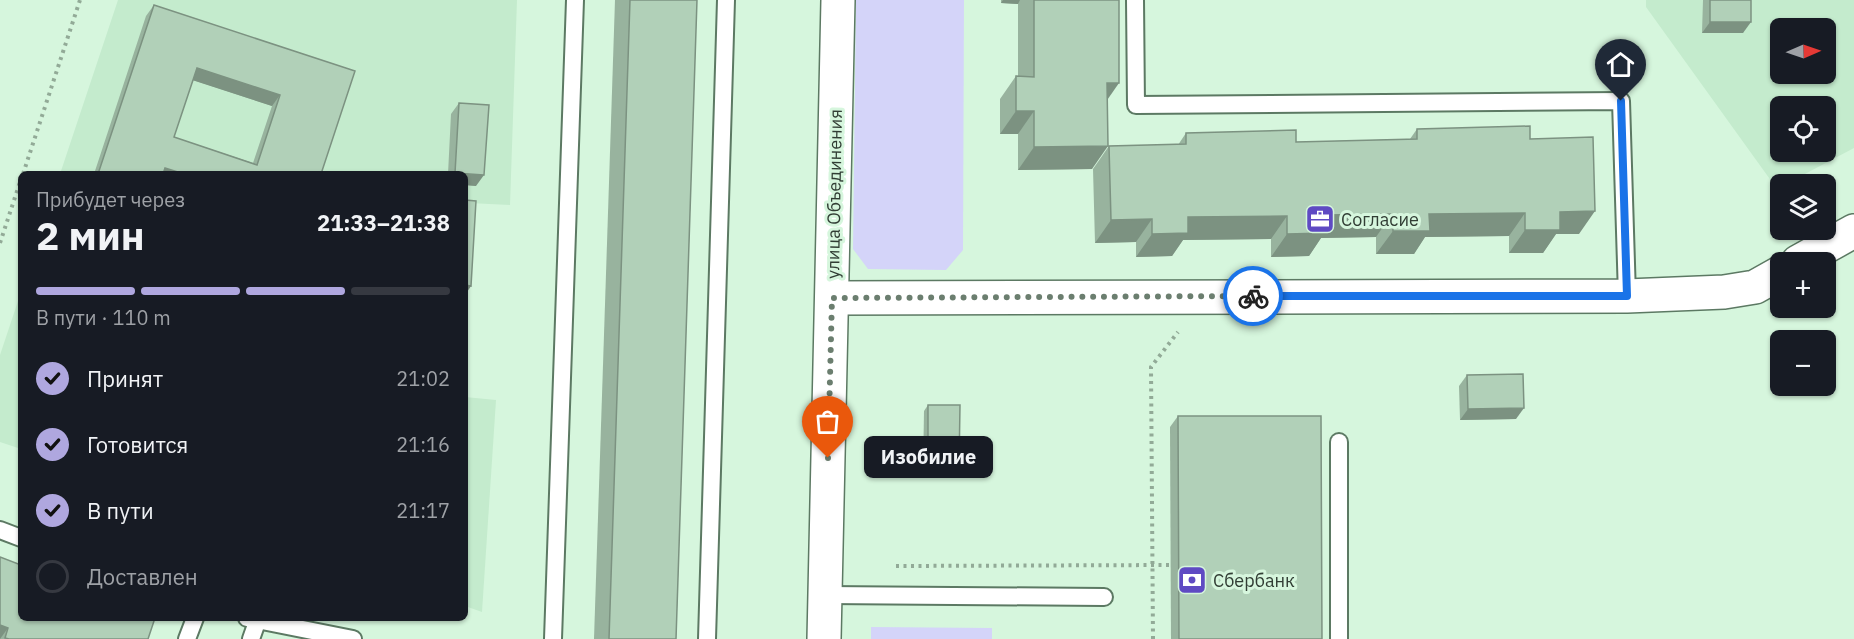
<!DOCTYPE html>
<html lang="ru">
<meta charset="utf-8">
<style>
body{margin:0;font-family:"IBM Plex Sans",sans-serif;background:#20242c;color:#f1f3f6;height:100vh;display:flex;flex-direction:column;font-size:22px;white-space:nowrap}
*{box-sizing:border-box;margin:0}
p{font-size:20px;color:#9ea1a6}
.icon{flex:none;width:33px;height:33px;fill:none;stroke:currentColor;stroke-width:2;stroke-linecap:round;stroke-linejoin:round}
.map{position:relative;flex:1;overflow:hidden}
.details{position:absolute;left:18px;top:171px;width:450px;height:450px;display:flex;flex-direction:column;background:#171b24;border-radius:9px;box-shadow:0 2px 4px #0004}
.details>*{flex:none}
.needle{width:39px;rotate:88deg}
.buttons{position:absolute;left:1770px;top:18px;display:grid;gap:12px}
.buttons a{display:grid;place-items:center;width:66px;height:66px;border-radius:9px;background:#171b24;box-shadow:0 2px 4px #0004;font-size:30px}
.pin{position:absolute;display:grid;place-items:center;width:51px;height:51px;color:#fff;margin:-62px -26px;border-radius:50% 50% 50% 0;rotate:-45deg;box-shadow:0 0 6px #0007}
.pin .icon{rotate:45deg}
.courier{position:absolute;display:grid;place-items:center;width:60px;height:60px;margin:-30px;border:4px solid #1a73e8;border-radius:50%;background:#fff;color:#222;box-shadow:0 2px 8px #0007}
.bubble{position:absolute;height:42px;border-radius:9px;background:#171b24;box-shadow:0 2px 4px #0004;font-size:20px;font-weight:800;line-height:42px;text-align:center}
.head em{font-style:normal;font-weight:800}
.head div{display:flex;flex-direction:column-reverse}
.head{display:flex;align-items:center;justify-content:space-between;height:102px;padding:0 18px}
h1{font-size:39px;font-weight:800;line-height:45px}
.bar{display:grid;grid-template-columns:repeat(4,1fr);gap:9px 6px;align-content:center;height:72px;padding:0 18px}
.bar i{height:8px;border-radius:4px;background:#363941}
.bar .on{background:#afa7df}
.bar p{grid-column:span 4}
ol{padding:0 18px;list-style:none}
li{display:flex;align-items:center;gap:18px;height:66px}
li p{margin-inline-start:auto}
li .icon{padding:6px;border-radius:50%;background:#afa7df;color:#111;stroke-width:4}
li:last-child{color:#9ea1a6}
li i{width:33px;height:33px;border:3px solid #363941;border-radius:50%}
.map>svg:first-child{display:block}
.built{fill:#c4ebcd;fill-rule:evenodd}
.green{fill:#d4d4f9}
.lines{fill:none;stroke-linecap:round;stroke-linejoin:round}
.service-casing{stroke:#5c7963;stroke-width:20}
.minor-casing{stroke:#5c7963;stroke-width:36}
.path{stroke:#92aa97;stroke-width:4;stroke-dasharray:3 4.5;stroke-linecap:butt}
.service{stroke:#fff;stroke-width:16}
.minor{stroke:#fff;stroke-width:33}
.wall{fill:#98b39e;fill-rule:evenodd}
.shaded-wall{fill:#7c9281}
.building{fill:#b1d0b8;stroke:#7c9281;stroke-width:1.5;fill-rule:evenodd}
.done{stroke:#6b7e6f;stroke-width:6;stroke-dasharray:0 10.8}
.route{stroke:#1a73e8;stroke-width:8}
.labels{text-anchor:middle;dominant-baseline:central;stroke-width:6;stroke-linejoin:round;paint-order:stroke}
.street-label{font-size:18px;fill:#313d34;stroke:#d6f6dd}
.poi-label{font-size:18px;fill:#313d34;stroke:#d6f6dd;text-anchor:start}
</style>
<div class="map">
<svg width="1854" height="639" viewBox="0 0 1854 639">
<rect width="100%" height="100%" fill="#d6f6dd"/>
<g class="built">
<path d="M118,0h399l-7,205 -41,-2 -4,68v-97h-405z"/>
<path d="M1646,0h208v148l-68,36h-6l-3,5 -131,-182zM1780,28h46v46h-46zM1780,106h46v46h-46z"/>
<path d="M21,292v157l-21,-7v-87z"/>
<path d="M465,397l31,3 -14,212 -17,-6z"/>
</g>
<g class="green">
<path d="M856,0h108l-1,250 -17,20 -78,-1 -15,-20z"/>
<path d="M871,627l121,1v11h-121z"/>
</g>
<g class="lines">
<g class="service-casing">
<g id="service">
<path d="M1135,0l1,105 485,-4 6,195"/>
<path d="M0,530l21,8"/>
<path d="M825,595l279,2"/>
<path d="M247,618l106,21"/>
<path d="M187,639l8,-21"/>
<path d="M251,639l6,-17"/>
<path d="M553,639l22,-639"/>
<path d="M707,639l19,-639"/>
<path d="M1339,639v-197"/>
</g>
</g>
<g class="minor-casing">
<g id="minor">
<path d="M1798,262l56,-31"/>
<path d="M832,298l795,-2 97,-4 31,-5 25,-14"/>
<path d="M824,639l14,-639"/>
</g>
</g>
<g class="path">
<path d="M23,174l57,-174"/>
<path d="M0,243l21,-64"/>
<path d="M896,566l275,-1"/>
<path d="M1153,639l-2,-272 27,-35"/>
</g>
<use href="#service" class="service"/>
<use href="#minor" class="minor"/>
</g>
<g class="wall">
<path d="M615,0h82l-21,639h-82z"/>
<path d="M1001,0h118l-12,100 -15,69 -74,1v-36h-18v-35l16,-23h2v-72l-17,-1z"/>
<path d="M1703,0h48l-8,33h-41z"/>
<path d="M154,5l201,66 -34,103h-227l52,-158zM193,80l79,26 -19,57 -79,-26z"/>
<path d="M459,103l17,83 -11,-1v-11h-17l3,-60z"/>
<path d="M1417,129l113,10 49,95h-23l-13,19h-34v-17l-84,1 -11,17h-38v-17l-55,1 -12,18 -38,1v-18l-88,1 -11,16 -36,1v-15l-41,1 -2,-74 16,-23 69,-1 8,-12 110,9 114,-3z"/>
<path d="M1467,375l49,44 -56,1 -1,-34z"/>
<path d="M928,405l31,62 -4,6 -32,-1 1,-61z"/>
<path d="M1178,416l144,223h-151l-1,-212z"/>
<path d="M0,557l148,82h-148z"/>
</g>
<g class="shaded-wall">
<path d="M1003,0h17l-2,4 -17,-1z"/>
<path d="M1710,22h41l-8,11h-41z"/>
<path d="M197,68l83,27 -8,11 -83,-27z"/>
<path d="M1107,83h12l-16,23z"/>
<path d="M1016,111h18l-16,23h-18z"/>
<path d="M1108,146l-16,23 -74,1 16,-23z"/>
<path d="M165,168l19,6h-24z"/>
<path d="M455,173l29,2 -8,11 -11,-1v-11h-11z"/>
<path d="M1595,211l-16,23h-23l-13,19h-34l16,-23 35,-18z"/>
<path d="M1525,213l-16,23 -84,1 -11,17h-38l17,-23 36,-17z"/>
<path d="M1392,214l-16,23 -55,1 -12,18 -38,1 16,-23 38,-19z"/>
<path d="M1287,216l-16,23 -88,1 -11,16 -36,1 16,-23 36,-17z"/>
<path d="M1152,219l-16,23 -41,1 16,-23z"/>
<path d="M465,285l6,1 -6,9z"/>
<path d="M1524,408l-8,11 -56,1 8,-11z"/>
<path d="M928,467h31l-4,6 -32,-1z"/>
<path d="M0,625l8,3 -8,11z"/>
</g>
<g class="building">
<path d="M630,0h67l-21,639h-67z"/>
<path d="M1034,0h85v83h-12l1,63 -74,1v-36h-18v-35l18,1z"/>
<rect x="1710" y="0" width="41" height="22"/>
<path d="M154,5l201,66 -34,103h-137l-19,-6 -2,6h-65zM197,68l83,27 -23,70 -83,-28z"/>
<path d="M459,103l30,2 -5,70 -29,-2z"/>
<path d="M1530,126v13l63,-2 2,74 -35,1v18h-35v-17l-96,1 1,17h-37l-1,-17 -67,1v18l-38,1v-18l-99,1v16l-36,1v-15l-41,1 -2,-74 77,-2v-11l110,-3v12l121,-3v-10z"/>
<path d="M465,200l11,1 -5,85 -6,-1z"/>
<path d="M1523,374l1,34 -56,1 -1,-34z"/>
<path d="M928,405h32l-1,62h-31z"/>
<path d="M1178,416h143l1,223h-143z"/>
<path d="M0,557l21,8v53h134l-7,21h-139l-4,-1 3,-10 -8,-3z"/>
</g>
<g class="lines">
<path class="done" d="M828,458l4,-160 421,-2"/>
<path class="route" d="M1253,296h374l-6,-195"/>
</g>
<defs>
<g id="office-square" transform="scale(1.5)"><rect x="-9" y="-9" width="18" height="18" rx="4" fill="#5f4ac3" stroke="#d6f6dd"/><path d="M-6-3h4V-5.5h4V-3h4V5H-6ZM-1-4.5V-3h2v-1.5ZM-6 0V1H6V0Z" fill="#fff"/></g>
<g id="bank-square" transform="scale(1.5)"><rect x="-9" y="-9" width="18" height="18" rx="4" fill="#5f4ac3" stroke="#d6f6dd"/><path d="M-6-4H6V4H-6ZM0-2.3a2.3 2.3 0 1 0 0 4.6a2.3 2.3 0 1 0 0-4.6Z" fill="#fff"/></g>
</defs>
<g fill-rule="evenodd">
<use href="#office-square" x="1320" y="219"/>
<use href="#bank-square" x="1192" y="580"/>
</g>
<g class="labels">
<g class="street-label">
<text transform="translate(834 194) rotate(-89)">улица Объединения</text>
</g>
<g class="poi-label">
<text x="1341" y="219">Согласие</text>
<text x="1213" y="580">Сбербанк</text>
</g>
</g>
</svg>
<div class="buttons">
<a><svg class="needle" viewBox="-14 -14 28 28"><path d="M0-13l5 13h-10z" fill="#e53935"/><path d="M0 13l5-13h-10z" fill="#9ea1a6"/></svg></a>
<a><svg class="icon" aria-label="locate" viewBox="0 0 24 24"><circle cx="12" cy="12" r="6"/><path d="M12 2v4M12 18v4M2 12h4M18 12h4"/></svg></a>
<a><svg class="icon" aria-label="layers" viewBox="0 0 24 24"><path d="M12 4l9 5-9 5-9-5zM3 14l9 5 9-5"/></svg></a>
<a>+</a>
<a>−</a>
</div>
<div class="pin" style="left:828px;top:458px;background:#ea580c"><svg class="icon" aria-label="bag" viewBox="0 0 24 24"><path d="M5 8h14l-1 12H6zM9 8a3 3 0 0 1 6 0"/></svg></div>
<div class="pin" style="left:1621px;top:101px;background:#1f2937"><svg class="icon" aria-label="home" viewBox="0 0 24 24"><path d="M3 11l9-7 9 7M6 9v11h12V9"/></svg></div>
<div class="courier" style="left:1253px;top:296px"><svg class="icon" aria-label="bike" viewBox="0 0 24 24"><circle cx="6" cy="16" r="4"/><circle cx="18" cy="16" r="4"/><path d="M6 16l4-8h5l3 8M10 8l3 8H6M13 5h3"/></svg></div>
<div class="bubble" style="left:864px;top:436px;width:129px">Изобилие</div>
<section class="details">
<div class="head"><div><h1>2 мин</h1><p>Прибудет через</p></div><em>21:33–21:38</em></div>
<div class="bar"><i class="on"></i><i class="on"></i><i class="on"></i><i></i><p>В пути · 110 m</p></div>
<ol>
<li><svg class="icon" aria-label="check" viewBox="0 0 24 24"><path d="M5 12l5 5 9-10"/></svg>Принят<p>21:02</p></li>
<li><svg class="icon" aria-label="check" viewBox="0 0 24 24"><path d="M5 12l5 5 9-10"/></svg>Готовится<p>21:16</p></li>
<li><svg class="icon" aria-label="check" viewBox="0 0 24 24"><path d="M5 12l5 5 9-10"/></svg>В пути<p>21:17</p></li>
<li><i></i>Доставлен</li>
</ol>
</section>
</div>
